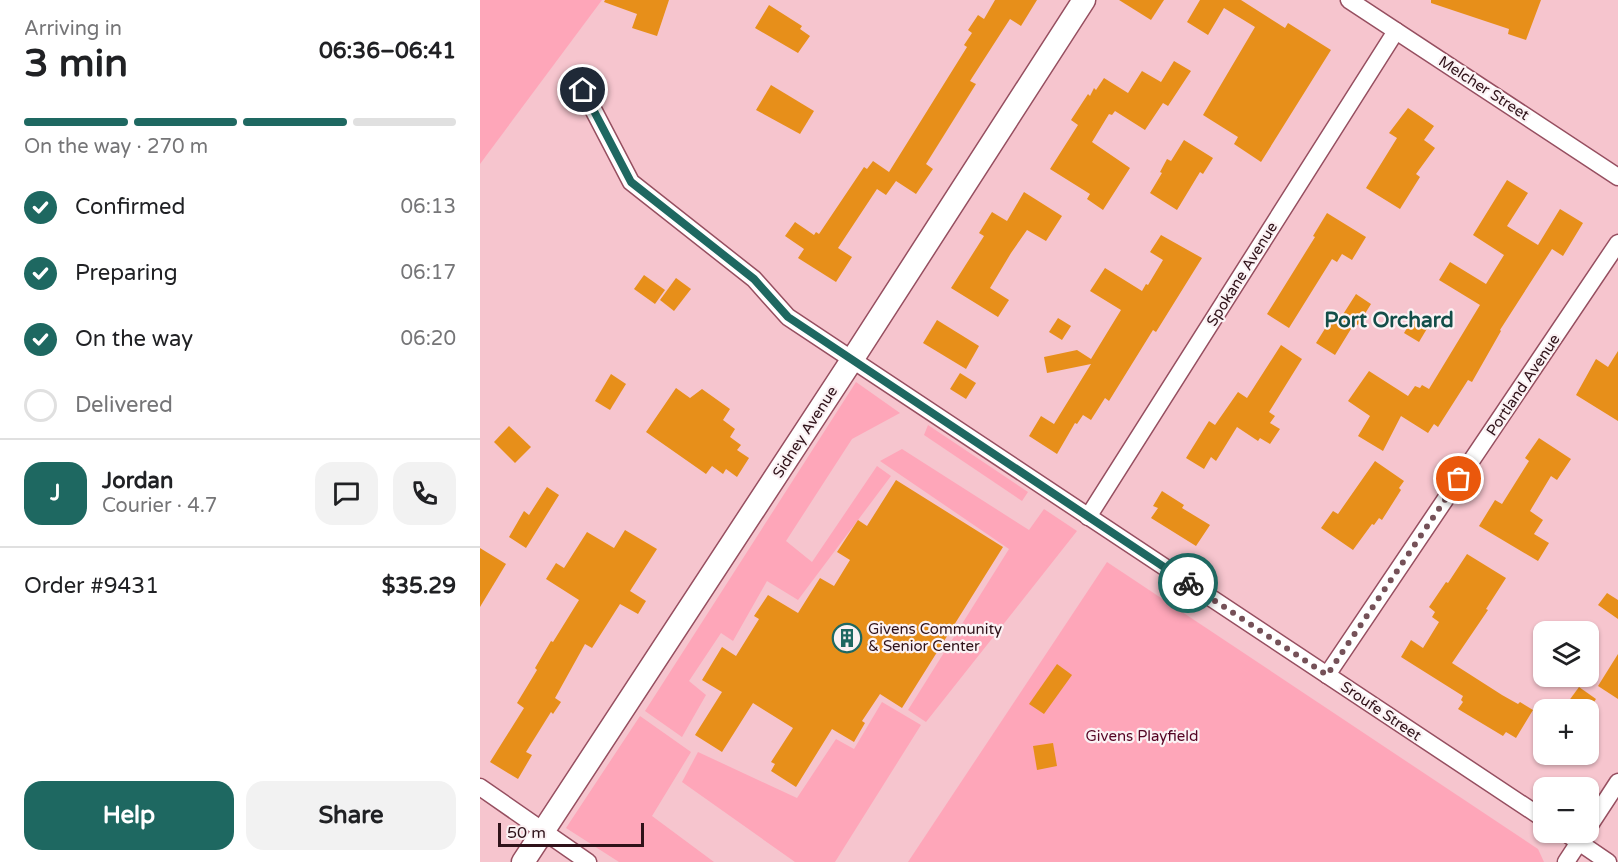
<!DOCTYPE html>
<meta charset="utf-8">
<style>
body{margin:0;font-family:"Varela Round",sans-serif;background:#f2f2f2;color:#202124;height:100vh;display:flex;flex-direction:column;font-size:22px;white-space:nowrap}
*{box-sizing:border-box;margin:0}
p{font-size:20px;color:#757577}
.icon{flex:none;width:33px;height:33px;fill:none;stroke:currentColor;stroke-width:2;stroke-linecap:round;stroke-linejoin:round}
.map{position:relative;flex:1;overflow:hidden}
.sheet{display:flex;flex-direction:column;background:#fff;width:480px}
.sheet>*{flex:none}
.tools{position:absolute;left:1053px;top:621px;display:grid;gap:12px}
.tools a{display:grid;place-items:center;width:66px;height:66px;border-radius:12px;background:#fff;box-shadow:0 2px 4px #0004;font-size:30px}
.scale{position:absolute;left:18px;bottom:15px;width:146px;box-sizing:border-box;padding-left:6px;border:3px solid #2f1219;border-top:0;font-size:16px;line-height:21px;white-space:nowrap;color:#2f1219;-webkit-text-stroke:4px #fbf2f4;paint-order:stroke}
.pin{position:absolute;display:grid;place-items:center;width:51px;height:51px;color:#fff;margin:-26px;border:3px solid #fff;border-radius:50%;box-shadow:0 2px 6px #0007}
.courier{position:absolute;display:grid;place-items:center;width:60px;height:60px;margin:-30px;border:4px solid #1e6861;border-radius:50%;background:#fff;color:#222;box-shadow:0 2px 8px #0007}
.overview em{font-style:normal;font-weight:700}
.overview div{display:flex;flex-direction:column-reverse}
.overview{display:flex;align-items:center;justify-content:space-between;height:102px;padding:0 24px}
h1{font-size:39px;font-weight:700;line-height:45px}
.bar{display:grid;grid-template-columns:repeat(4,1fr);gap:9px 6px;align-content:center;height:72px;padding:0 24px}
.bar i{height:8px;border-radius:4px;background:#e0e0e0}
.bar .selected{background:#1e6861}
.bar p{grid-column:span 4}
.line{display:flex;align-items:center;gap:15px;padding:0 24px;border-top:2px solid #e0e0e0}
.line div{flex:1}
.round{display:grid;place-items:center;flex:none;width:63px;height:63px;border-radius:18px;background:#f2f2f2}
ol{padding:0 24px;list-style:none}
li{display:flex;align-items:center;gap:18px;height:66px}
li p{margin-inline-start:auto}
li .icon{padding:6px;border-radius:50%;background:#1e6861;color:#fff;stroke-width:4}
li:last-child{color:#757577}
li i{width:33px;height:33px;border:3px solid #e0e0e0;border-radius:50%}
.cta{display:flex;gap:12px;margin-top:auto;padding:12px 24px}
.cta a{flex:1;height:69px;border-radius:18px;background:#1e6861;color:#fff;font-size:24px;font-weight:700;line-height:69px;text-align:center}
.cta a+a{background:#f2f2f2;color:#202124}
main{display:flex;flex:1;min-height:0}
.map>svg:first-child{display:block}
.green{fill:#fea6b9}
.building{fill:#e78f1a}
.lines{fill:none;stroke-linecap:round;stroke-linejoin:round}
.street-casing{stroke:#964f60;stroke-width:19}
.secondary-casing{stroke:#964f60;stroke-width:25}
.street{stroke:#fff;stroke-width:16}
.secondary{stroke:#fff;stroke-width:22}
.done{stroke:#755158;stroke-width:6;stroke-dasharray:0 10.8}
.route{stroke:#1e6861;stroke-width:8}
.labels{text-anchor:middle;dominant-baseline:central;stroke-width:4.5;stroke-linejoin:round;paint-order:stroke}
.street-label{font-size:15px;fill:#2f1219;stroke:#fbf2f4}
.poi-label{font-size:15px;fill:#2f1219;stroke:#fbf2f4;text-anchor:start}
.park-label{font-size:15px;fill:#550524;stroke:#fbf2f4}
.district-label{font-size:21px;font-weight:bold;fill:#134e49;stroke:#fbf2f4}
</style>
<main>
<section class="sheet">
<div class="overview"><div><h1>3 min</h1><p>Arriving in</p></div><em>06:36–06:41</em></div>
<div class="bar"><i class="selected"></i><i class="selected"></i><i class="selected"></i><i></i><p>On the way · 270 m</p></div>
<ol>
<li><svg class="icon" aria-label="check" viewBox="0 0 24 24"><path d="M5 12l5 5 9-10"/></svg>Confirmed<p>06:13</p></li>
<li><svg class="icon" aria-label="check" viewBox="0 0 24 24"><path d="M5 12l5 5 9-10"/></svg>Preparing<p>06:17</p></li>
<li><svg class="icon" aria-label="check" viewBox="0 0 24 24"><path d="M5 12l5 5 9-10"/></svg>On the way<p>06:20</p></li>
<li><i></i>Delivered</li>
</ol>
<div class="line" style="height:108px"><b class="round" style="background:#1e6861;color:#fff">J</b><div><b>Jordan</b><p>Courier · 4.7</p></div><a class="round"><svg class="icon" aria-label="chat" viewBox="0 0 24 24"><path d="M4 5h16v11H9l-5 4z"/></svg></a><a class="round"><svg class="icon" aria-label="phone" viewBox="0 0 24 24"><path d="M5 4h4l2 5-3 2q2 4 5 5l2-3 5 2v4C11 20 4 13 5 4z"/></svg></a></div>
<div class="line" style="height:78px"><div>Order #9431</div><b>$35.29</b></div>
<div class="cta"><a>Help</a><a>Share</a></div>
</section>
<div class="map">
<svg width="1138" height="862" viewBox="0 0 1138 862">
<rect width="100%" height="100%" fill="#f6c5ce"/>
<g class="green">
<path d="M0,0h122l-122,164z"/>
<path d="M376,382l44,31 -48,26 -66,102 26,21 65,-96 14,10 -93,124 -31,-19 -34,60 -12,-8 -32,48 17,14 -24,42 -37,-26z"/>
<path d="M448,425l100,67 -6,9 -98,-66z"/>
<path d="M422,449l127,81 15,-21 33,22 -151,191 -18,-12 101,-161 -129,-88z"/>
<path d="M627,562l431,287 6,13h-636z"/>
<path d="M402,702l39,23 -86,137h-40l-113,-80 16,-30 99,46 39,-59 18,10z"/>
<path d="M160,716l51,36 -39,64 62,46h-95l-53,-34z"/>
</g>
<g class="building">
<path d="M125,0h64l-12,36 -25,-8 5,-14 -33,-12z"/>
<path d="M515,0h42l-16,26 -11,-7 -40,62 6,3 -50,80 7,5 -17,25 -20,-13 -10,14 -9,-6 -39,59 14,9 -16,25 -38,-24 6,-9 -19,-13 10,-14 19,13 2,-3 3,2 45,-67 3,2 6,-8 16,11 78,-125 -3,-2 8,-12 -4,-3 10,-15 6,4z"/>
<path d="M639,0h45l-13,20z"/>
<path d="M720,0h41l44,28 3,-5 43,27 -70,112 -27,-18 4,-7 -35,-22 52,-88 -31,-19 -16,27 -21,-13z"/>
<path d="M951,0h110l-15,40 -18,-6 1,-5 -78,-26z"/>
<path d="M289,5l33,21 -2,3 10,7 -12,17 -43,-25z"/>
<path d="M694,61l17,10 -23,35 -5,-3 -18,27 -30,-19 -3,4 -3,-1 -17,28 38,26 -27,42 -16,-11 3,-5 -40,-25 28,-44 -7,-5 17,-26 2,2 4,-8 2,2 8,-12 24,15 14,-22 19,11z"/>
<path d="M291,85l43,26 -14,23 -44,-24z"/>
<path d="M928,108l26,18 -10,14 11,8 -19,26 4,3 -20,32 -34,-21 31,-50 -8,-5z"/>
<path d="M704,140l29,18 -10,16 -3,-2 -23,38 -27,-17 12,-20 -2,-1 7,-13 4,2z"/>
<path d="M1027,180l21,13 -21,33 31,19 22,-36 23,14 -20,33 -11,-7 -52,81 1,1 -29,51 -4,-2 -30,47 -4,-3 -6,9 -27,-17 -18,35 -25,-15 12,-20 -22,-15 21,-30 39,25 7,-10 5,2 2,-3 7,4 51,-84 -41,-25 11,-18 36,22 18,-29 -31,-20z"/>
<path d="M544,192l38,24 -16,25 -19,-11 -16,23 -21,35 19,12 -11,17 -47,-29 33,-52 -5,-3 13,-21 15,9z"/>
<path d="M847,213l39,24 -14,23 -10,-6 -5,8 -5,-3 -43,69 -22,-14 48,-77 -2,-1z"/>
<path d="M681,235l41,23 -46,74 -3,-2 -44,71 -4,-3 -14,22 -8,-5 -6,9 -2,-1 -18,31 -28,-18 12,-20 13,8 37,-60 -44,9 -3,-16 33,-7 14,9 30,-49 -31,-19 15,-23 37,23 4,-7 2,1 15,-25 -13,-8z"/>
<path d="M164,275l21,15 -10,14 -21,-15z"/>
<path d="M196,278l15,11 -17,22 -14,-11z"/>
<path d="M876,294l15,10 -13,21 -7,-3 3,2 -19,31 -19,-12 20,-32 6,5z"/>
<path d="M578,318l13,8 -9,14 -13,-8z"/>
<path d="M933,318l15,9 -9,15 -15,-9z"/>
<path d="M457,320l42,26 -13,23 -43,-26z"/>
<path d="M801,345l21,14 -33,53 6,4 -5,7 10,6 -10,15 -10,-6 -2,3 -21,-14 -21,34 -5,-4 -7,12 -18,-11 23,-37 6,4 23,-33 9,6z"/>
<path d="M1138,351v70l-42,-26 20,-36 12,8z"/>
<path d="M480,373l16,10 -10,16 -16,-10z"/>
<path d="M131,374l15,10 -16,26 -15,-9z"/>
<path d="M196,388l14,10 12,-9 28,20 -7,11 12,9 -5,8 11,8 -4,5 12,8 -12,19 -11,-8 -3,5 -11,-8 -6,8 -60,-42z"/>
<path d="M29,426l22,21 -16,16 -21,-21z"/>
<path d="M1059,438l32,21 -14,21 -6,-4 -21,35 13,9 -9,14 15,9 -11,18 -59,-35 16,-26 7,4 27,-43 -4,-3z"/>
<path d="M895,461l29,20 -5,7 2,2 -19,30 -3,-2 -5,7 -2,-1 -19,26 -32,-22 12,-17 5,3z"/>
<path d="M416,480l107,67 -101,161 -22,-14 -18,27 3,2 -11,19 -22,-13 -36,58 -25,-16 4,-7 -4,-2 22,-34 -40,-25 -31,49 -27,-17 27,-43 -20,-12 20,-33 14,9 23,-37 -5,-3 14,-21 30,18 22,-35 14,8 16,-26 -13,-8 21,-32 9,6z"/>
<path d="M67,487l12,8 -33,53 -17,-11 15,-26 5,4z"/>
<path d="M682,491l22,14 -2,3 28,17 -14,21 -45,-28 7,-10 -5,-2z"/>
<path d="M145,530l32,19 -27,42 16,10 -8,13 -18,-10 -28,44 -7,-4 -30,54 6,4 -8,12 -2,-2 -25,40 6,3 -14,24 -28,-17 34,-54 -7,-5 20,-33 -2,-2 16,-27 2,1 26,-42 -33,-21 10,-16 8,5 23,-36 27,16z"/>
<path d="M0,548l26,16 -26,43z"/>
<path d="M987,554l39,24 -20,31 2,1 -36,53 50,32 16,9 2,-2 13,8 -17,28 -10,-6 -3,4 -45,-27 5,-7 -2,-2 2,-4 -62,-39 10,-17 12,8 16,-26 -7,-5 3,-5 -6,-5 17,-25 2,1z"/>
<path d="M1127,593l11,7v19l-20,-14z"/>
<path d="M1138,654v45l-20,-13z"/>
<path d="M577,664l15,11 -28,39 -15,-10z"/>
<path d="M1099,687l17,12 -8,12 -9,-1 -11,-8z"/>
<path d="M573,743l4,23 -20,4 -4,-24z"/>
</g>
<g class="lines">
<g class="street-casing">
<g id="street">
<path d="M869,0l269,177"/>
<path d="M103,90l48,92 123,97 34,38 756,502"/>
<path d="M608,517l308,-486"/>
<path d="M847,675l291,-432"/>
<path d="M0,787l108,75"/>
<path d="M1108,828l30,-46"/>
<path d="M1084,832l44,30"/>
<path d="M1086,862l19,-29"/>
</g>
</g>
<g class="secondary-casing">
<path id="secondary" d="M43,862l329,-502 232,-360"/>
</g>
<use href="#street" class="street"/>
<use href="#secondary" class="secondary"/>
</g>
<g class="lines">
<path class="done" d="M708,583l139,92 132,-196"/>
<path class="route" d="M103,90l48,92 123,97 34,38 400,266"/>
</g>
<defs>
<g id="building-ring" transform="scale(1.5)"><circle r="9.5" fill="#fbf2f4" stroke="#1e6861" stroke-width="1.5"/><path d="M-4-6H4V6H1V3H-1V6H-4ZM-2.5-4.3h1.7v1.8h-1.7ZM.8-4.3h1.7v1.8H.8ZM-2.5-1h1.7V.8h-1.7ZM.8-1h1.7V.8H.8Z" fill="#1e6861"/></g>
</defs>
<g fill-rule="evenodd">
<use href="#building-ring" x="367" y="638"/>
</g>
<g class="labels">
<g class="street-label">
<text transform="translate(1004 88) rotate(33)">Melcher Street</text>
<text transform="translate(762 274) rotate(-58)">Spokane Avenue</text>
<text transform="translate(1043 385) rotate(-56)">Portland Avenue</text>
<text transform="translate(325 432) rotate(-57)">Sidney Avenue</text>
<text transform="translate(901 711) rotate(34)">Sroufe Street</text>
</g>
<g class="poi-label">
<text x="388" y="629">Givens Community<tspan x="388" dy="17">&amp; Senior Center</tspan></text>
</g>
<g class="park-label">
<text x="662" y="736">Givens Playfield</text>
</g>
<g class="district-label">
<text x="909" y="320">Port Orchard</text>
</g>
</g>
</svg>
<div class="tools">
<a><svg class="icon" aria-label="layers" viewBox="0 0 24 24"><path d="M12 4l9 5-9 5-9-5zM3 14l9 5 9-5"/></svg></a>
<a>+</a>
<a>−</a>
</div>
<div class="scale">50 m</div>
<div class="pin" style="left:979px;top:479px;background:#ea580c"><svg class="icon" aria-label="bag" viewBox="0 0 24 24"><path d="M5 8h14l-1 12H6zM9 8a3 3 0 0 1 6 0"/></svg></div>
<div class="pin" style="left:103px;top:90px;background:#1f2937"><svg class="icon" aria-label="home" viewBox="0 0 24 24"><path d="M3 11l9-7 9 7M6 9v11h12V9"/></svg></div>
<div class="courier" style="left:708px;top:583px"><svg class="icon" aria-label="bike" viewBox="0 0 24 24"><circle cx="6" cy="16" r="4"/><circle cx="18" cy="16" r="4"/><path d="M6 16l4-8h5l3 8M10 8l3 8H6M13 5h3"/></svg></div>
</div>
</main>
